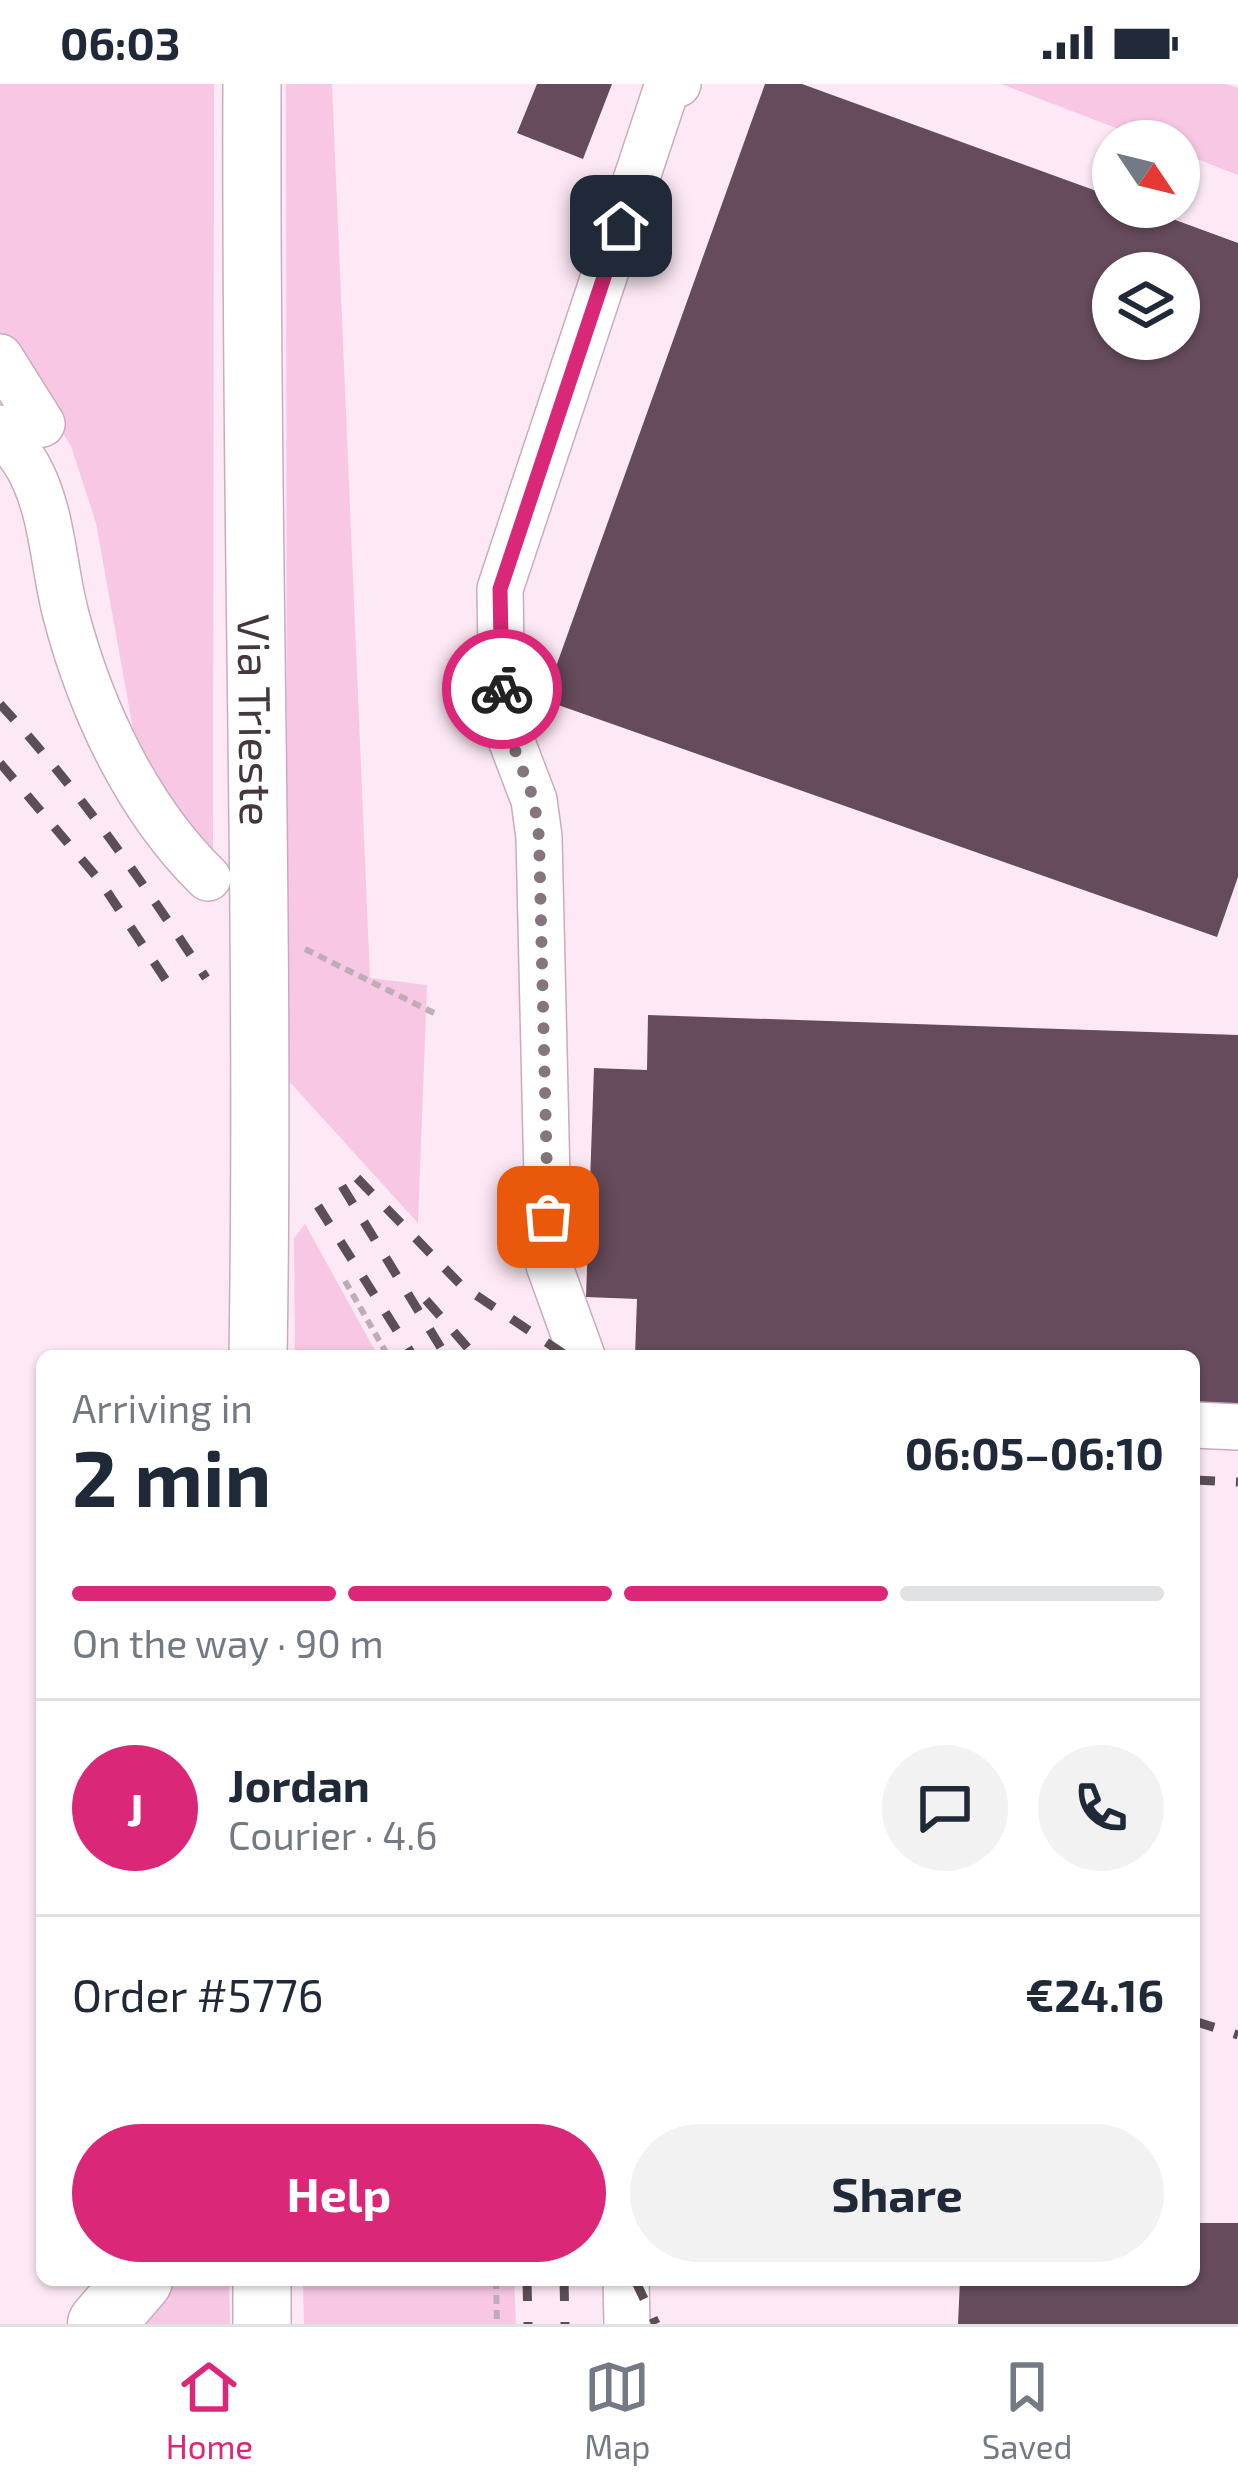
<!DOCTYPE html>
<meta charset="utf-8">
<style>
body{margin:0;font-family:"Exo 2",sans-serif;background:#f2f2f3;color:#1f2937;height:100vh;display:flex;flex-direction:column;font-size:45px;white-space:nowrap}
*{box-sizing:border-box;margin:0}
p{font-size:39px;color:#747a83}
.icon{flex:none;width:66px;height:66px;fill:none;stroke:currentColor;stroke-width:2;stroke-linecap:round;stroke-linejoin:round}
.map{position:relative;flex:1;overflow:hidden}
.panel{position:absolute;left:36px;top:1266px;width:1164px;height:936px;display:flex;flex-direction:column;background:#fff;border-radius:18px;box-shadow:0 3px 9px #0004}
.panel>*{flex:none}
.needle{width:78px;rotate:125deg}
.controls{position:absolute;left:1092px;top:36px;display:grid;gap:24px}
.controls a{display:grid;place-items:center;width:108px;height:108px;border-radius:50%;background:#fff;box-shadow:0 3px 9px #0004;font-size:60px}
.pin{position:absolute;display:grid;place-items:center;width:102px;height:102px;color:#fff;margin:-51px;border-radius:24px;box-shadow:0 6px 18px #0006}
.courier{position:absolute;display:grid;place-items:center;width:120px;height:120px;margin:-60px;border:9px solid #db2777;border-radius:50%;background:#fff;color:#222;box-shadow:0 3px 15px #0007}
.overview em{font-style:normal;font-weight:700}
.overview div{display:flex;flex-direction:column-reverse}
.overview{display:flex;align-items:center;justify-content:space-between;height:204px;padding:0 36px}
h1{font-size:78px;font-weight:700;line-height:90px}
.bar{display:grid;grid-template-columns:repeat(4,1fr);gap:18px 12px;align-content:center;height:144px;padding:0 36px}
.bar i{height:15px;border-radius:9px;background:#e0e1e3}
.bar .on{background:#db2777}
.bar p{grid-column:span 4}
.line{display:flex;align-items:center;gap:30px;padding:0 36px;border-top:3px solid #e0e1e3}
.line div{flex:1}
.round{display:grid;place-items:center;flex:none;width:126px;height:126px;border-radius:63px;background:#f2f2f3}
.cta{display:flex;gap:24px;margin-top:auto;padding:24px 36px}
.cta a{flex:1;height:138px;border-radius:72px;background:#db2777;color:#fff;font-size:48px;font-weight:700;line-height:138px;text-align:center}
.cta a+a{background:#f2f2f3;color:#1f2937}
.status{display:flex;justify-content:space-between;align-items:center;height:84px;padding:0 60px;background:#fff;direction:ltr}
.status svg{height:33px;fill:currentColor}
.menu{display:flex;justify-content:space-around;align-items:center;height:168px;border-top:3px solid #e0e1e3;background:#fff;font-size:33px;color:#747a83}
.menu a{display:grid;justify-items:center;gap:6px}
.menu .on{color:#db2777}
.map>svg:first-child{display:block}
.green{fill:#f8c7e4}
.building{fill:#654b5b;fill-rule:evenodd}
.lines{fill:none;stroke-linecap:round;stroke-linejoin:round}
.minor-casing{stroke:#caabbd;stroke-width:48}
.major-casing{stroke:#caabbd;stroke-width:60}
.highway-casing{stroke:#caabbd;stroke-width:69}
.path{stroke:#beadb7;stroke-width:6;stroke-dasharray:9 6;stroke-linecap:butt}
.minor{stroke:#fff;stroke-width:45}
.major{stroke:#fff;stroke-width:57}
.highway{stroke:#fff;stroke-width:66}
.rail{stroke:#5c4e56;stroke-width:9;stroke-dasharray:21 21;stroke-linecap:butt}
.done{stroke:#85757f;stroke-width:12;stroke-dasharray:0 21.6}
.route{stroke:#db2777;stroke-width:15}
.labels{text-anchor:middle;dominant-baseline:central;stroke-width:12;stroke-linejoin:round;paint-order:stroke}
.street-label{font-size:45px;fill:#44373f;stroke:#fde9f5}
</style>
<div class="status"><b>06:03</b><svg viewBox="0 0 49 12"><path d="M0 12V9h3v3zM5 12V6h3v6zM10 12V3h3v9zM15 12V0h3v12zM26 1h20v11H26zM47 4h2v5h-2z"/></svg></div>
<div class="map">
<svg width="1238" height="2240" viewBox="0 0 1238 2240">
<rect width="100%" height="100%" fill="#fde9f5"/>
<g class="green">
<path d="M0,0h214l-1,772 -32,-33 -45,-77 -40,-223 -25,-77 -71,-110z"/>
<path d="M286,0h46l38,894 57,7 -9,238 -131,-144z"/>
<path d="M1001,0h225l12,4v87l-59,-23v-11h-29z"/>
<path d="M305,1140l73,132h-83l-1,-118z"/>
<path d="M173,2196h56l1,44h-95z"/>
<path d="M303,2196h211l2,44h-212z"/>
</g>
<g class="building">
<path d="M537,0h75l-29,75 -66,-26z"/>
<path d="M765,0h37l311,113v10h27l98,36v634l-21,60 -673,-237zM1113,189h66v66h-66z"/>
<path d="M648,931l590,20v382l-44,-1v-60h-559l2,-57 -51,-2 8,-229 53,2z"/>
<path d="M1194,2139h44v101h-280l2,-44h234z"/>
</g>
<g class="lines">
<g class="minor-casing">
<g id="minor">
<path d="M0,273l42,67"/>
<path d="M0,344c9,12 19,24 27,37 26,45 26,101 39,150 25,95 72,195 142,263"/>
<path d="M582,1272l-33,-91 -10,-428 -5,-37 -32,-84 -2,-127 166,-499 12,-6"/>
<path d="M1194,1341l44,2"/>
<path d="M626,2196l1,44"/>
</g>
</g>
<g class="major-casing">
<g id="major">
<path id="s1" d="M252,0c-2,424 13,848 6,1272"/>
<path d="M262,2196v44"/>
</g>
</g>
<g class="highway-casing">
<path id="highway" d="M101,2240l38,-44"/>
</g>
<g class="path">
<path d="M305,865l131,65"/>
<path d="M345,1197l43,75"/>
<path d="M496,2196l1,44"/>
</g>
<use href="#minor" class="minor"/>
<use href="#major" class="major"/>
<use href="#highway" class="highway"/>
<g class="rail">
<path d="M0,620c78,85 143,178 206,274"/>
<path d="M0,679l100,118 77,116"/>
<path d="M357,1094l104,107 106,71"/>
<path d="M342,1102l104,170"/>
<path d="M318,1122l95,150"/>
<path d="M426,1216l49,56"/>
<path d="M1194,1396l44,2"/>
<path d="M1194,1937l44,14"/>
<path d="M527,2196l1,44"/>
<path d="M564,2196l1,44"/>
<path d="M635,2196l21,44"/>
</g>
</g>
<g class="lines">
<path class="done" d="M502,605v27l32,84 5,37 9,380"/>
<path class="route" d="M502,605l-2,-100 121,-363"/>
</g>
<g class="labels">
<g class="street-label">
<text stroke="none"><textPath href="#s1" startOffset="636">Via Trieste</textPath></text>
</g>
</g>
</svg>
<div class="controls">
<a><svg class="needle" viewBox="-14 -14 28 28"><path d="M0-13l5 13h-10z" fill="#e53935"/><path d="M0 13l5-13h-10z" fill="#747a83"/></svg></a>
<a><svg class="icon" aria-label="layers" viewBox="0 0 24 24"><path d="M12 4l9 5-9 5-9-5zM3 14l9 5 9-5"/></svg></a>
</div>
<div class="pin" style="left:548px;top:1133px;background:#ea580c"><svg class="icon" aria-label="bag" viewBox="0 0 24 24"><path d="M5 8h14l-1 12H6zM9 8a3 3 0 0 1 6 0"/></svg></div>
<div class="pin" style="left:621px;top:142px;background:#1f2937"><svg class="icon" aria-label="home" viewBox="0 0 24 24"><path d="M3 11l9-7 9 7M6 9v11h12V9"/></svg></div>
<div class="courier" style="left:502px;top:605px"><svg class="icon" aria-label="bike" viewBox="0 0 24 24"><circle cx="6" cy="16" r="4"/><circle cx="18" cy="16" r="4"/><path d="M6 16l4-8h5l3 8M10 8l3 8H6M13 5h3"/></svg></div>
<section class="panel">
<div class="overview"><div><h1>2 min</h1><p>Arriving in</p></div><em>06:05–06:10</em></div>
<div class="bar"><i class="on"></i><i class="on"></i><i class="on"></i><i></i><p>On the way · 90 m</p></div>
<div class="line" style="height:216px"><b class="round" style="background:#db2777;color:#fff">J</b><div><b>Jordan</b><p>Courier · 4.6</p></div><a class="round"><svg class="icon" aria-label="chat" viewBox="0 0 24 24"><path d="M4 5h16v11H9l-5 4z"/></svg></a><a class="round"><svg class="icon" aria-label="phone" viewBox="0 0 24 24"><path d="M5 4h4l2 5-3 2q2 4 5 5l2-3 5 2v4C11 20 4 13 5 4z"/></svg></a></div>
<div class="line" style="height:156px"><div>Order #5776</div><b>€24.16</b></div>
<div class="cta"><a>Help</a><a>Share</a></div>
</section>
</div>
<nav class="menu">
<a class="on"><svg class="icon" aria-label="home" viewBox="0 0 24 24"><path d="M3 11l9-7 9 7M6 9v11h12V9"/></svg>Home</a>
<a><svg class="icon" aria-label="map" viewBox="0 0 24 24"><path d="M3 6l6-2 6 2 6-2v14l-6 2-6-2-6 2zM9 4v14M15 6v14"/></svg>Map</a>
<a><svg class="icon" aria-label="saved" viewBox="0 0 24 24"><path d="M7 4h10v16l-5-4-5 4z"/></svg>Saved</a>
</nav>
